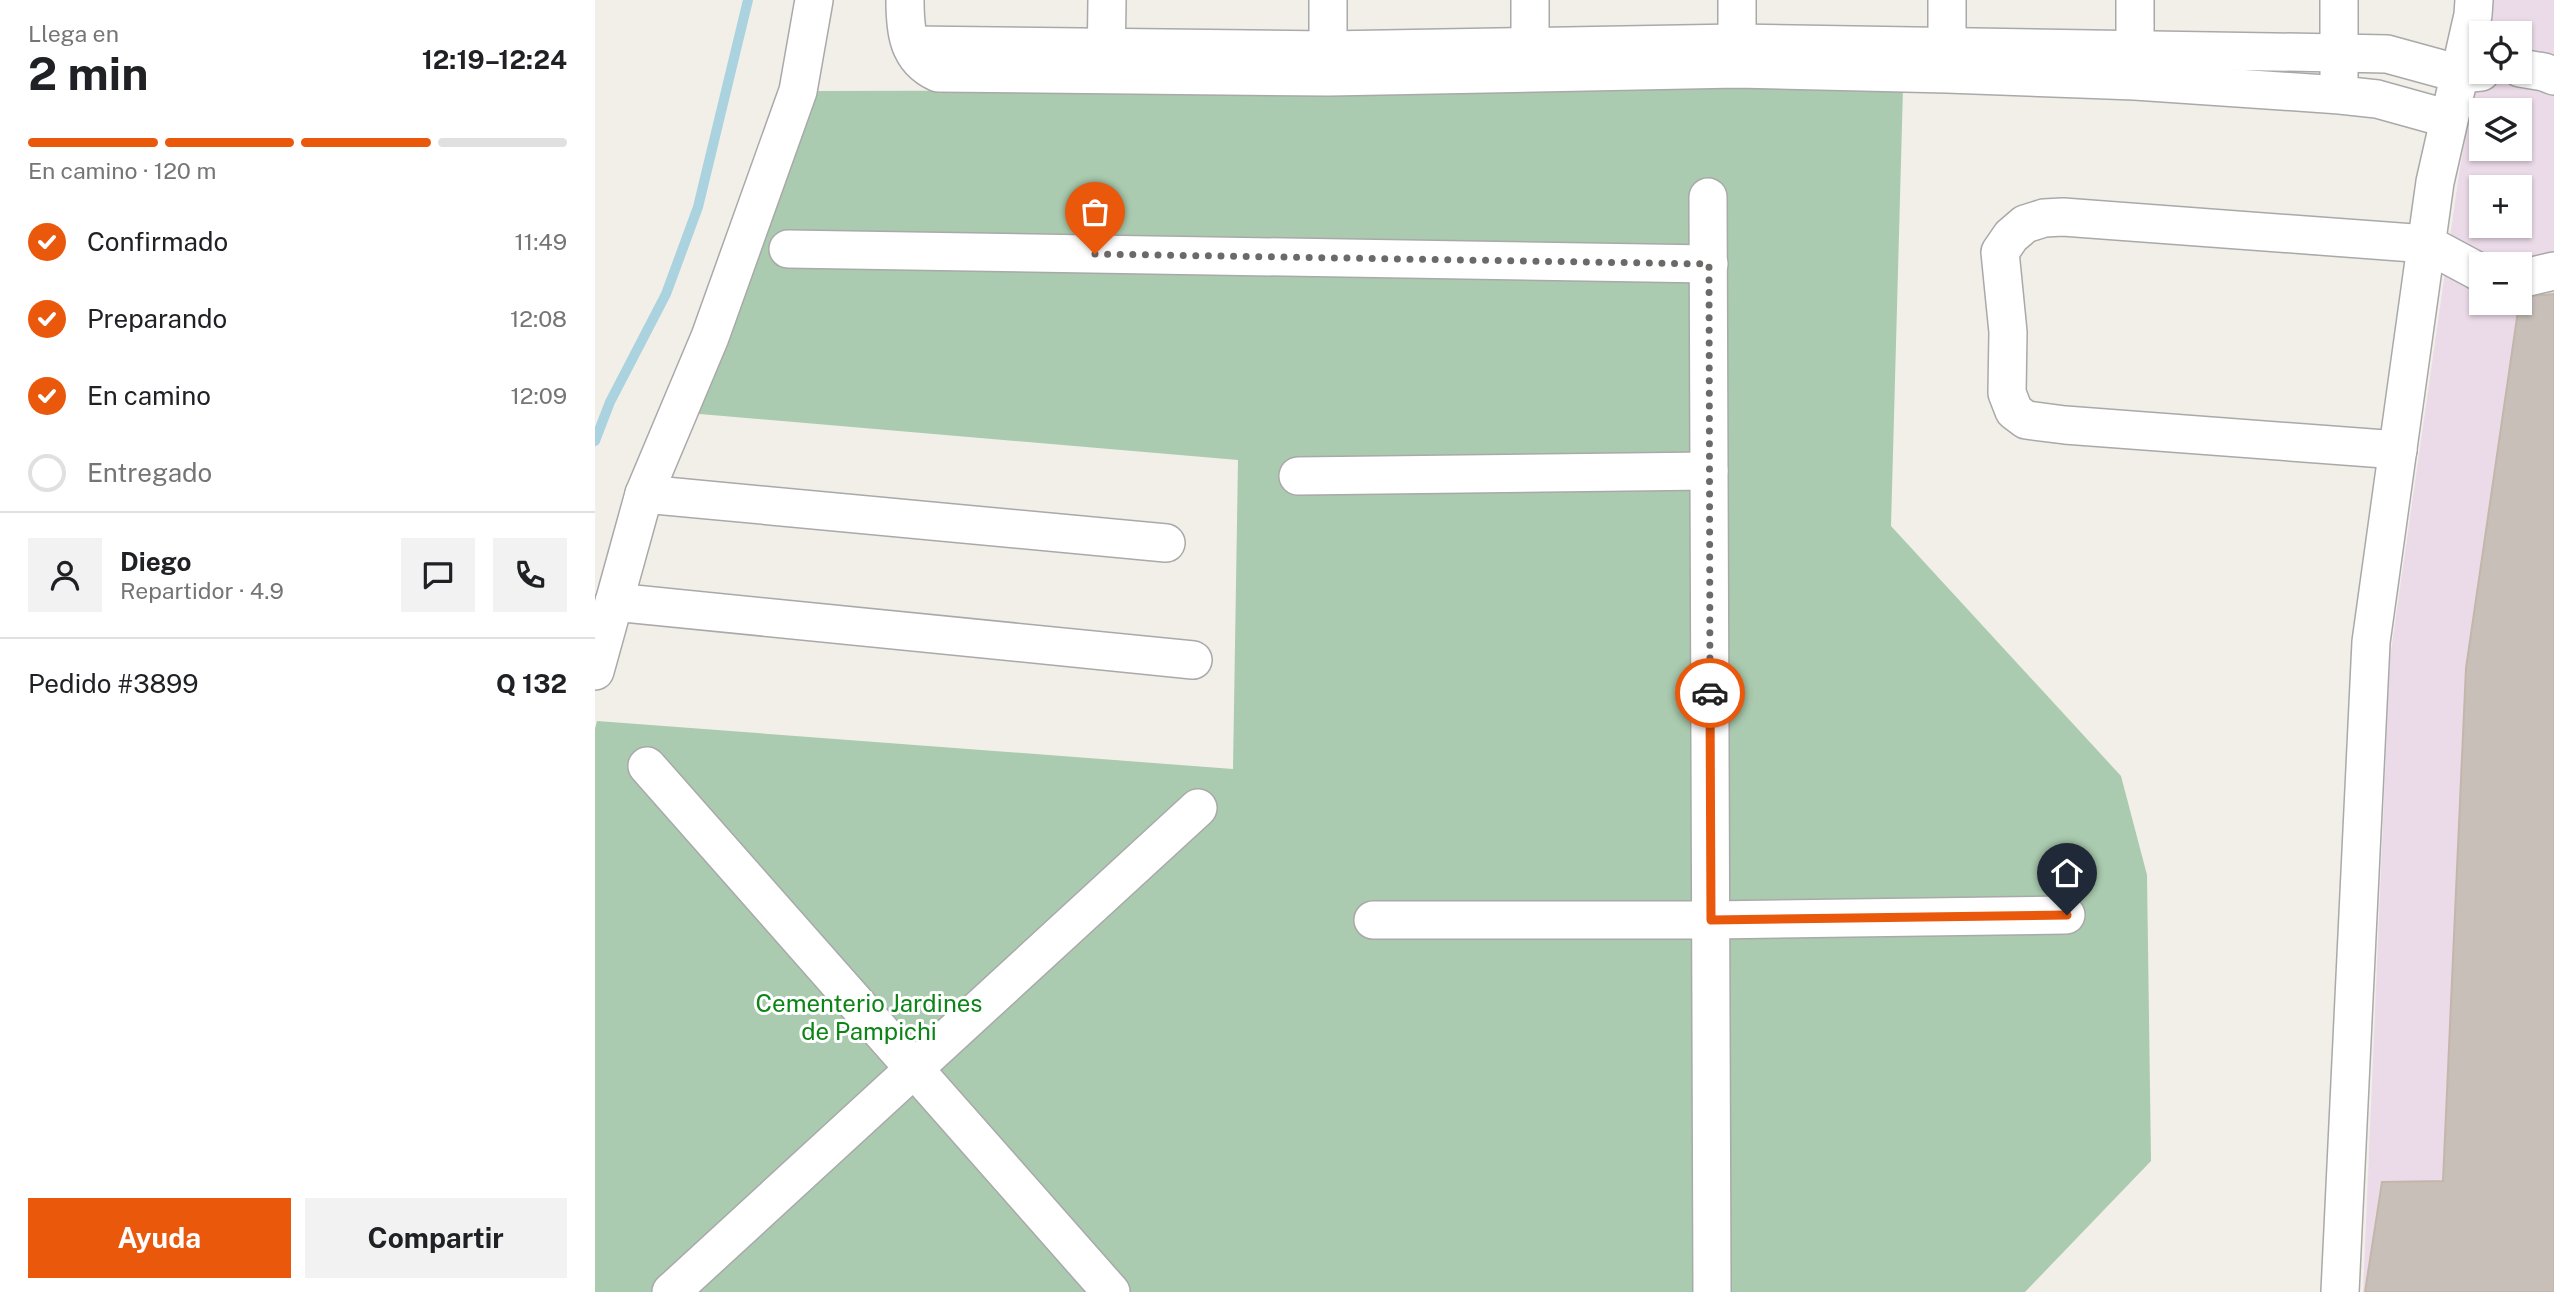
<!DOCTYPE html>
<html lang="es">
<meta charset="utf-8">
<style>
body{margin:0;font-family:"Public Sans",sans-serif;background:#f2f2f2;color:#202124;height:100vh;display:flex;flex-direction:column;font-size:26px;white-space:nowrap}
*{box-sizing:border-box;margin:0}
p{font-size:23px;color:#757577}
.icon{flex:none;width:38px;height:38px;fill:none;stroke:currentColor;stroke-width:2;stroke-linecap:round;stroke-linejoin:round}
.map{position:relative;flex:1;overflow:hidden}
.details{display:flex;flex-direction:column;background:#fff;width:595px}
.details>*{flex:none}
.controls{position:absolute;left:1874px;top:21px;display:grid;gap:14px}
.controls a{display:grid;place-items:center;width:63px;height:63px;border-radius:0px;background:#fff;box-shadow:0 2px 5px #0004;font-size:35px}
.pin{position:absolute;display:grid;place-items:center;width:60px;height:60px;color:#fff;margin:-72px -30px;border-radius:50% 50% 50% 0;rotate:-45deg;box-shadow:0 0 7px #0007}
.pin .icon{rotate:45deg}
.courier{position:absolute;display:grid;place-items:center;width:70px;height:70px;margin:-35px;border:5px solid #ea580c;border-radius:50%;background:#fff;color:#222;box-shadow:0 2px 9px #0007}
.headline em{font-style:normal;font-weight:700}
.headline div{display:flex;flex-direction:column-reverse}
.headline{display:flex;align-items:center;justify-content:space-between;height:119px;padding:0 28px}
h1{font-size:46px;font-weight:700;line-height:52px}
.bar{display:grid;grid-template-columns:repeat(4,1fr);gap:10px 7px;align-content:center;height:84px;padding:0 28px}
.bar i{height:9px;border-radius:5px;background:#e0e0e0}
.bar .current{background:#ea580c}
.bar p{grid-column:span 4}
.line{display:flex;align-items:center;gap:18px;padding:0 28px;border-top:2px solid #e0e0e0}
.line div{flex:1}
.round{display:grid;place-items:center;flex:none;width:74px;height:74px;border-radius:0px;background:#f2f2f2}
ol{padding:0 28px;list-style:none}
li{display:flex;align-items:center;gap:21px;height:77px}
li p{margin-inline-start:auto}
li .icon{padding:7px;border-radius:50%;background:#ea580c;color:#fff;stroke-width:4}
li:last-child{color:#757577}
li i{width:38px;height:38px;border:4px solid #e0e0e0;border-radius:50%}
.cta{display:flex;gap:14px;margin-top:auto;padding:14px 28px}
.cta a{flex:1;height:80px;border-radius:0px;background:#ea580c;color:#fff;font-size:28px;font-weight:700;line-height:80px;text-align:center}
.cta a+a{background:#f2f2f2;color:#202124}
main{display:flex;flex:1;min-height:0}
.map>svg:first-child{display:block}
.industrial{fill:#ebdbe8;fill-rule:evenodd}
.cemetery{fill:#aacbaf}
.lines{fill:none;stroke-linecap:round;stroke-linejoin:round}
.stream{stroke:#aad3df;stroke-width:10}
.building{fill:#c7bfb8;stroke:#c4b6ab;stroke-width:2}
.minor-casing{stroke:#a9a9a9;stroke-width:40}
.minor{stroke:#fff;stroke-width:37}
.done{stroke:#6b6a68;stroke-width:7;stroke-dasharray:0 12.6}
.route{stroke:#ea580c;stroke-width:9}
.labels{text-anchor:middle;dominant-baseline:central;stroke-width:6;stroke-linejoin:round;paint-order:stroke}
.park-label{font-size:24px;fill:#0c8416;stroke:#fff}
</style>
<main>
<section class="details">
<div class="headline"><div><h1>2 min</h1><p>Llega en</p></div><em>12:19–12:24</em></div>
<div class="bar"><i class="current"></i><i class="current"></i><i class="current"></i><i></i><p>En camino · 120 m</p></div>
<ol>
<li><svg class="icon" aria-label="check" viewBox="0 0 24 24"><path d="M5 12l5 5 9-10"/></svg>Confirmado<p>11:49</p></li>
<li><svg class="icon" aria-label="check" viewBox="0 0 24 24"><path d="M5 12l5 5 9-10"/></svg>Preparando<p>12:08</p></li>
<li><svg class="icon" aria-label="check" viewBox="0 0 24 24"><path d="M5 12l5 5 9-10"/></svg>En camino<p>12:09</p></li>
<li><i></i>Entregado</li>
</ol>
<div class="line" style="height:126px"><a class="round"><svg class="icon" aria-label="person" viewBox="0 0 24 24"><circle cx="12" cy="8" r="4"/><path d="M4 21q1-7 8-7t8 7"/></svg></a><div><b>Diego</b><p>Repartidor · 4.9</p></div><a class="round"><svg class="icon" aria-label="chat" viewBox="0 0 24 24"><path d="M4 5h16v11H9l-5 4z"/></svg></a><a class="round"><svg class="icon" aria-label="phone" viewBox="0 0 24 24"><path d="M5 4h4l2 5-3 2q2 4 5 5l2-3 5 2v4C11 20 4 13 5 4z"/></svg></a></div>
<div class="line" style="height:91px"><div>Pedido #3899</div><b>Q 132</b></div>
<div class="cta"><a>Ayuda</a><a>Compartir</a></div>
</section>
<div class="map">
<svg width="1959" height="1292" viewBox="0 0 1959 1292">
<rect width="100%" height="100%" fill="#f2efe9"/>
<path class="industrial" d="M1895,0h64v1292h-191l27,-634 69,-484 22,-127v25h39v-39h-36zM1886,110h39v39h-39zM1886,187h39v39h-39zM1886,264h39v39h-39z"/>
<path class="cemetery" d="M1308,88l-12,438 230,250 26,99 4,286 -126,131h-1430v-563l2,-8 636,48 5,-309 -550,-47 125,-322z"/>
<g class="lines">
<path class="stream" d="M0,441l15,-39 56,-108 32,-87 50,-207"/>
</g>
<path class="building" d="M1959,294v998h-189l17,-110 61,-1 23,-513 54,-371z"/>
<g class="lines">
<g class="minor-casing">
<g id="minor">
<path d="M310,0c0,30 2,59 33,73l391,4 408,-8 210,5 188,7 205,14 37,4 72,20"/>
<path d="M733,0v76"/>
<path d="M935,0v72"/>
<path d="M1352,0v73"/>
<path d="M1540,0v76"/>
<path d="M1744,0v77"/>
<path d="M316,45l417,5 409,-7 602,10 48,1 73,20 21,-2"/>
<path d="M1142,68v-68"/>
<path d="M1925,68l24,4 10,4"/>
<path d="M511,71l1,-71"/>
<path d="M1113,197l4,1095"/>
<path d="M193,249l921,15"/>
<path d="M1925,279l34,-8"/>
<path d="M1803,450l-333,-25 -39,-5 -12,-9 -7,-18 1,-61 -8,-80 11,-16 14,-12 19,-6 19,-1 364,27 54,29"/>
<path d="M703,476l411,-5"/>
<path d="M49,494l522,49"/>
<path d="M19,602l579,58"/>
<path d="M0,671l49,-177 66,-157 88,-246 16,-91"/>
<path d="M52,766l464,526"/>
<path d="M778,920h338l355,-5"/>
<path d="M76,1292l527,-484"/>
<path d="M1745,1292l31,-650 64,-460 38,-167 1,-15"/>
</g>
</g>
<use href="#minor" class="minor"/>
</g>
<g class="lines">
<path class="done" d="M500,254l614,10 1,429"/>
<path class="route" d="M1115,693l1,227 356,-5"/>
</g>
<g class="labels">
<g class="park-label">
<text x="274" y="1003">Cementerio Jardines<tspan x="274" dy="28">de Pampichi</tspan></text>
</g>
</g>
</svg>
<div class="controls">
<a><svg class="icon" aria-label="locate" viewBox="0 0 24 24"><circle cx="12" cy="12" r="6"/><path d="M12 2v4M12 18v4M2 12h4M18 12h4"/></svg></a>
<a><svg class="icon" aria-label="layers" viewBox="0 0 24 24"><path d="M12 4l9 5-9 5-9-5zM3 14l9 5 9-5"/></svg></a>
<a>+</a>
<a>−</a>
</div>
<div class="pin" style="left:500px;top:254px;background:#ea580c"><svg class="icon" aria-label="bag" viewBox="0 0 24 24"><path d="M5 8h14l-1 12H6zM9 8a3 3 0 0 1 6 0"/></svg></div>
<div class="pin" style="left:1472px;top:915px;background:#1f2937"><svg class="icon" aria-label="home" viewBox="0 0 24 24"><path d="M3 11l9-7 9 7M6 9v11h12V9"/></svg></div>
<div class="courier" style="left:1115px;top:693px"><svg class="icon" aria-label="car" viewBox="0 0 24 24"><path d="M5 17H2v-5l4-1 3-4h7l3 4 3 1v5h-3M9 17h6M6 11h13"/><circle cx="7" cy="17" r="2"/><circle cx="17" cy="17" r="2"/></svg></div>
</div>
</main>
